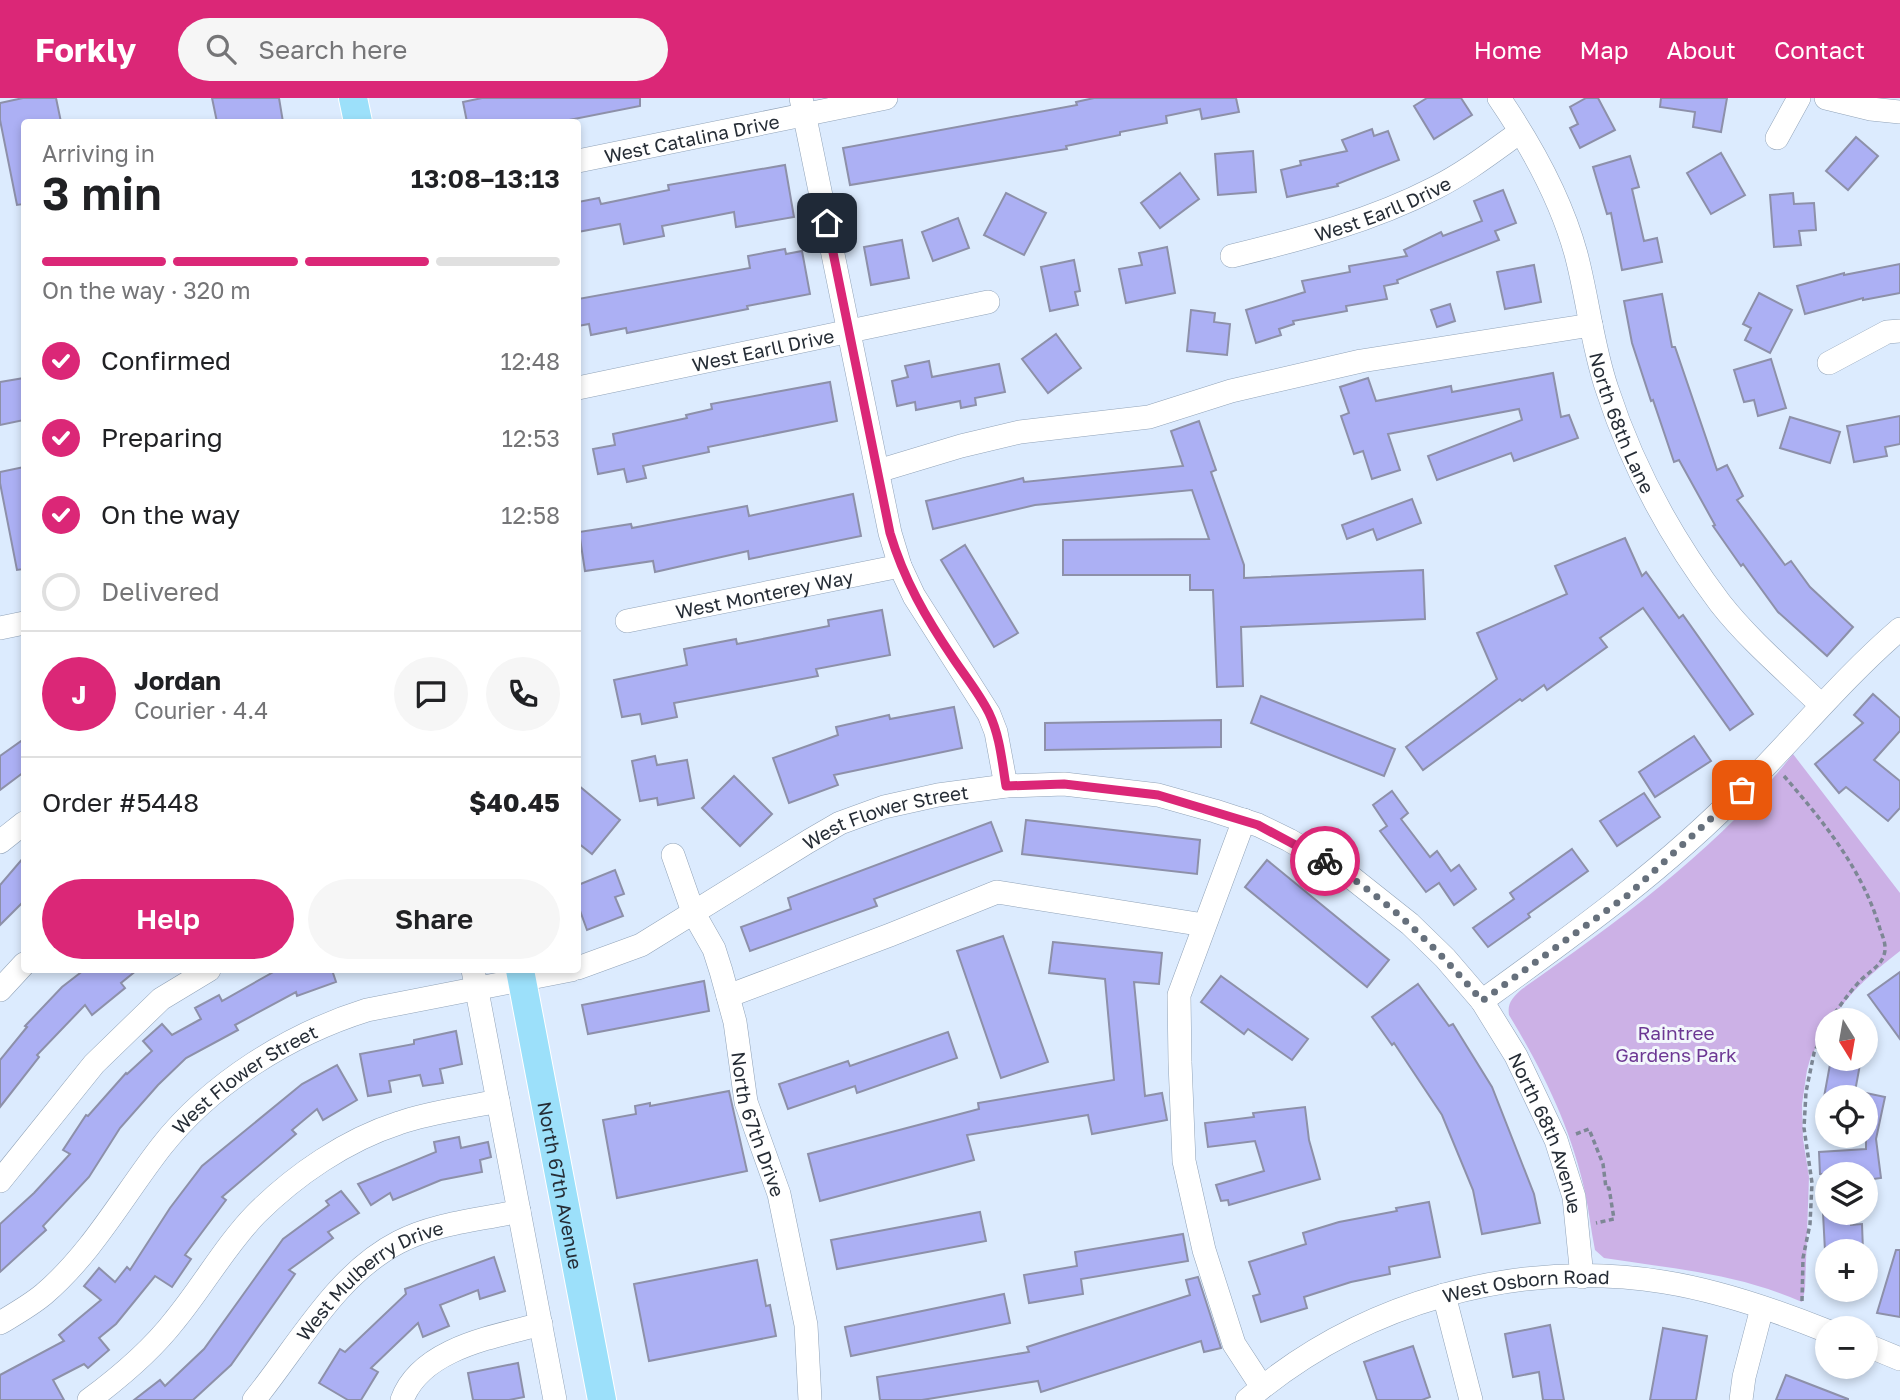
<!DOCTYPE html>
<meta charset="utf-8">
<style>
body{margin:0;font-family:"Golos Text",sans-serif;background:#f6f6f6;color:#202124;height:100vh;display:flex;flex-direction:column;font-size:26px;white-space:nowrap}
*{box-sizing:border-box;margin:0}
p{font-size:23px;color:#757577}
.icon{flex:none;width:38px;height:38px;fill:none;stroke:currentColor;stroke-width:2;stroke-linecap:round;stroke-linejoin:round}
.map{position:relative;flex:1;overflow:hidden}
.details{position:absolute;left:21px;top:21px;width:560px;height:854px;display:flex;flex-direction:column;background:#fff;border-radius:7px;box-shadow:0 4px 10px #0003}
.details>*{flex:none}
.needle{width:46px;rotate:169deg}
.fabs{position:absolute;left:1815px;top:910px;display:grid;gap:14px}
.fabs a{display:grid;place-items:center;width:63px;height:63px;border-radius:50%;background:#fff;box-shadow:0 4px 10px #0003;font-size:35px}
.pin{position:absolute;display:grid;place-items:center;width:60px;height:60px;color:#fff;margin:-30px;border-radius:14px;box-shadow:0 4px 10px #0006}
.courier{position:absolute;display:grid;place-items:center;width:70px;height:70px;margin:-35px;border:5px solid #db2777;border-radius:50%;background:#fff;color:#222;box-shadow:0 2px 9px #0007}
.overview em{font-style:normal;font-weight:600}
.overview div{display:flex;flex-direction:column-reverse}
.overview{display:flex;align-items:center;justify-content:space-between;height:119px;padding:0 21px}
h1{font-size:46px;font-weight:600;line-height:52px}
.bar{display:grid;grid-template-columns:repeat(4,1fr);gap:10px 7px;align-content:center;height:84px;padding:0 21px}
.bar i{height:9px;border-radius:5px;background:#e0e0e0}
.bar .on{background:#db2777}
.bar p{grid-column:span 4}
.line{display:flex;align-items:center;gap:18px;padding:0 21px;border-top:2px solid #e0e0e0}
.line div{flex:1}
.round{display:grid;place-items:center;flex:none;width:74px;height:74px;border-radius:37px;background:#f6f6f6}
ol{padding:0 21px;list-style:none}
li{display:flex;align-items:center;gap:21px;height:77px}
li p{margin-inline-start:auto}
li .icon{padding:7px;border-radius:50%;background:#db2777;color:#fff;stroke-width:4}
li:last-child{color:#757577}
li i{width:38px;height:38px;border:4px solid #e0e0e0;border-radius:50%}
.button{display:flex;gap:14px;margin-top:auto;padding:14px 21px}
.button a{flex:1;height:80px;border-radius:42px;background:#db2777;color:#fff;font-size:28px;font-weight:600;line-height:80px;text-align:center}
.button a+a{background:#f6f6f6;color:#202124}
header{display:flex;align-items:center;gap:42px;box-sizing:border-box;height:98px;padding:0 35px;background:#db2777;color:#fff}
header strong{font-size:33px}
nav{display:flex;gap:38px;margin-inline-start:auto;font-size:24px}
.search{width:490px;height:63px;background:#f6f6f6;display:flex;align-items:center;gap:18px;box-sizing:border-box;padding:0 24px;border-radius:38px;color:#757577;font-size:26px}
.map>svg:first-child{display:block}
.green{fill:#ccb1e6}
.building{fill:#acb0f4;stroke:#8d90a9;stroke-width:2}
.lines{fill:none;stroke-linecap:round;stroke-linejoin:round}
.minor-casing{stroke:#91a3b8;stroke-width:24}
.major-casing{stroke:#fff;stroke-width:30}
.path{stroke:#7d8795;stroke-width:3.5;stroke-dasharray:5 3.5;stroke-linecap:butt}
.minor{stroke:#fff;stroke-width:23}
.major{stroke:#9ce0fa;stroke-width:28}
.done{stroke:#66707c;stroke-width:7;stroke-dasharray:0 12.6}
.route{stroke:#db2777;stroke-width:9}
.labels{text-anchor:middle;dominant-baseline:central;stroke-width:6;stroke-linejoin:round;paint-order:stroke}
.street-label{font-size:19px;fill:#262d36;stroke:#f3f7fc}
.park-label{font-size:19px;fill:#6c3793;stroke:#f3f7fc}
</style>
<header>
<strong>Forkly</strong>
<div class="search"><svg class="icon" aria-label="search" viewBox="0 0 24 24"><circle cx="10" cy="10" r="6"/><path d="M15 15l6 6"/></svg>Search here</div>
<nav><a>Home</a><a>Map</a><a>About</a><a>Contact</a></nav>
</header>
<div class="map">
<svg width="1900" height="1302" viewBox="0 0 1900 1302">
<rect width="100%" height="100%" fill="#dcebfe"/>
<path class="green" d="M1793,656l107,139v58c-26,20 -51,41 -68,69h-5v8l-16,28 -4,14 -5,34 1,35 6,38 -4,113 -3,12c-66,-29 -128,-33 -198,-44l-9,-8c-4,-19 -6,-39 -10,-58 -14,-64 -42,-121 -76,-177 -2,-12 4,-18 13,-26 98,-69 196,-140 271,-235z"/>
<g class="building">
<path d="M23,0h33l5,24h-37v82l-7,1 -17,-85v-17z"/>
<path d="M212,0h67l4,24h-66z"/>
<path d="M482,0h158v8l-81,16h-92l-4,-20z"/>
<path d="M1094,0h142l3,14 -37,7 -2,-10 -34,7 1,7 -47,9v3l-54,11 1,3 -217,36 -7,-37 234,-43 -1,-3z"/>
<path d="M1427,0h34l11,17 -38,24 -20,-33z"/>
<path d="M1586,0h12l17,32 -35,18 -10,-20 8,-4 -8,-17z"/>
<path d="M1661,0h66l-6,34 -28,-5 2,-15 -35,-5z"/>
<path d="M1372,31l2,7 14,-5 11,29 -62,24 1,2 -51,11 -6,-27 20,-5 -1,-4 47,-10 -5,-11z"/>
<path d="M1856,39l22,19 -30,34 -22,-19z"/>
<path d="M1253,53l3,41 -38,3 -3,-41z"/>
<path d="M1721,55l24,42 -34,19 -24,-41z"/>
<path d="M1630,58l9,31 -7,2 12,52 13,-3 5,24 -40,8 -11,-57 -4,1 -14,-47z"/>
<path d="M785,67l9,52 -58,10 -2,-15 -72,14 2,10 -40,8 -4,-20 -42,8v-30l21,-4 2,6 68,-14 -1,-5z"/>
<path d="M1180,75l19,26 -39,29 -19,-25z"/>
<path d="M1503,92l13,33 -21,8 4,9 -102,40 1,3 -14,3 3,13 -41,7 1,5 -54,10 1,3 -15,5 2,6 -25,8 -10,-33 59,-18 -3,-11 48,-9 -1,-6 58,-10 -3,-6 37,-18 2,4 39,-15 -8,-20z"/>
<path d="M1006,95l40,20 -22,42 -40,-20z"/>
<path d="M1793,95l1,11 20,-1 2,27 -17,1 2,14 -27,2 -4,-52z"/>
<path d="M958,120l11,30 -36,13 -11,-29z"/>
<path d="M902,142l7,38 -38,7 -7,-38z"/>
<path d="M1167,149l8,46 -49,10 -7,-34 23,-4 -3,-12z"/>
<path d="M785,151l1,5 16,-3 8,43 -63,12 1,3 -121,24 -1,-5 -35,7 -2,-11 -11,2v-27l172,-31 -2,-12z"/>
<path d="M1074,162l6,31 -5,1 3,13 -28,6 -9,-44z"/>
<path d="M1900,166v29l-37,7v-2l-58,16 -8,-28 47,-13v2z"/>
<path d="M1534,167l7,37 -36,7 -8,-37z"/>
<path d="M1759,195l33,17 -22,43 -25,-13 6,-12 -8,-4z"/>
<path d="M1662,196l10,53h3l42,123 10,-5 16,31 -6,4 48,65 6,-4 19,26 43,40 -26,29 -49,-44 -35,-48 -2,2 -28,-40 2,-1 -36,-65 -5,2 -21,-62 -2,1 -19,-58 -8,-42z"/>
<path d="M1450,206l5,17 -18,6 -6,-17z"/>
<path d="M1191,212l24,3 -1,9 16,2 -3,31 -40,-4z"/>
<path d="M1056,236l25,34 -33,25 -26,-34z"/>
<path d="M1771,261l15,49 -28,8 -4,-16 -10,2 -10,-32z"/>
<path d="M929,263l3,16 67,-13 6,28 -30,6 1,7 -15,3 -1,-7 -44,9 -1,-8 -18,4 -5,-25 16,-4 -3,-11z"/>
<path d="M1553,275l8,44 8,-2 9,23 -64,23 -3,-8 -74,27 -9,-24 94,-36 -3,-11 -131,25 12,36 -28,9 -9,-28 -9,3 -13,-38 8,-3 -9,-26 28,-9 8,23 75,-15 1,6z"/>
<path d="M24,280v42l-24,5v-43z"/>
<path d="M830,284l7,39 -129,26 1,5 -66,14 3,12 -19,4 -3,-13 -26,5 -5,-25 22,-4 -2,-11 74,-16 -1,-3 26,-6 -1,-5z"/>
<path d="M1900,318v28l-15,3 2,9 -33,6 -7,-36z"/>
<path d="M1790,319l50,15 -10,31 -50,-15z"/>
<path d="M1199,323l17,49 -5,2 33,93v13l179,-8 2,49 -184,8 2,59 -26,1 -4,-97h-23v-15h-127v-35l146,-1 -17,-49 -157,15 -102,24 -7,-28 97,-23 1,4 159,-16 -12,-35z"/>
<path d="M24,369v102l-7,1 -17,-87v-11z"/>
<path d="M853,396l8,42 -112,23 -1,-8 -93,21 -2,-11 -68,10 -6,-39 52,-8 1,4 115,-22 2,10z"/>
<path d="M1412,401l9,24 -44,17 -4,-11 -26,10 -5,-14z"/>
<path d="M1625,440l17,38 4,-4 33,46 4,-3 70,99 -23,16 -87,-122 -43,30 7,9 -60,43 -3,-5 -22,16 -2,-2 -97,71 -17,-23 91,-68 -20,-46 90,-39 -12,-28z"/>
<path d="M965,447l53,88 -24,14 -53,-87z"/>
<path d="M882,512l8,45 -74,14 2,7 -144,27 3,14 -35,7 -2,-10 -18,3 -8,-37 73,-15 -3,-16 52,-10 1,5 92,-18 -1,-6z"/>
<path d="M1873,596l27,24v13l-26,29 26,21v27l-12,13 -42,-34 -7,6 -24,-29 48,-41 -9,-8z"/>
<path d="M1261,598l134,53 -11,27 -133,-53z"/>
<path d="M954,609l8,41 -128,27 4,10 -49,18 -16,-45 65,-23 -2,-8 53,-12 1,4z"/>
<path d="M1221,622v27l-176,3v-27z"/>
<path d="M1694,638l17,25 -56,36 -16,-25z"/>
<path d="M24,641v33l-24,18v-34z"/>
<path d="M655,658l2,9 30,-5 7,38 -36,7 -1,-7 -17,3 -8,-40z"/>
<path d="M734,678l38,38 -32,32 -38,-38z"/>
<path d="M578,687l42,35 -28,34 -14,-11z"/>
<path d="M1392,693l16,22 -7,6 29,38 7,-6 14,20 8,-6 17,24 -22,16 -15,-22 -13,9 -46,-61 7,-5 -14,-21z"/>
<path d="M1644,695l16,24 -43,29 -17,-25z"/>
<path d="M1026,722l174,20 -3,34 -175,-20z"/>
<path d="M991,724l11,29 -128,48 3,7 -127,45 -9,-24 50,-18 -3,-11z"/>
<path d="M1572,751l16,22 -60,43 2,3 -42,30 -15,-19 41,-29 -4,-6z"/>
<path d="M24,759v44l-24,24v-40z"/>
<path d="M1267,762l122,100 -22,27 -122,-100z"/>
<path d="M615,772l9,24 -9,3 8,19 -36,14 -9,-25v-20z"/>
<path d="M1003,838l45,126 -47,16 -44,-127z"/>
<path d="M1053,844l109,11 -3,31 -25,-2 11,114 17,-3 5,27 -75,14 -4,-19 -121,20 7,25 -154,41 -12,-47 171,-45 -1,-6 136,-23 -9,-101 -56,-6z"/>
<path d="M84,872h53l-16,13 4,5 -33,27 -7,-10 -48,50 2,2 -39,50v-47l27,-33 -2,-1 37,-39z"/>
<path d="M277,872h55l4,12 -39,14 -1,-4 -61,33 3,5 -52,28 -28,27 -38,43 -31,49 -46,49 3,4 -46,42v-48l34,-31 36,-39 -7,-4 23,-35 2,1 38,-43 1,1 25,-23 -9,-10 19,-17 10,11 29,-16 -6,-11 24,-13 3,6z"/>
<path d="M1900,874v67l-32,-44z"/>
<path d="M1221,878l87,63 -16,21 -44,-31 -4,5 -43,-32z"/>
<path d="M704,883l5,30 -121,23 -6,-29z"/>
<path d="M1418,886l31,42 4,-2 39,63 42,107 6,29 -58,11 -9,-44 -31,-75 -48,-72 -2,2 -20,-28z"/>
<path d="M456,933l6,33 -22,5 3,14 -20,3 -3,-11 -31,6 2,11 -23,4 -8,-42 54,-10v-4z"/>
<path d="M948,934l9,26 -100,35 -2,-7 -67,23 -9,-25 69,-23 2,5z"/>
<path d="M1831,961h30l-7,38h-30z"/>
<path d="M337,967l20,35 -34,20 -6,-11 -25,21 4,4 -74,63 4,3 -41,55 6,4 -19,28 -17,-11 -39,48 -17,14 10,12 -21,18 -4,-4 -31,16 11,20h-64v-25l64,-34 -5,-6 42,-35 -17,-14 15,-18 16,14 12,-15 3,3 40,-62 32,-42 100,-82z"/>
<path d="M729,993l18,80 -130,27 -14,-78 33,-6 -1,-8 15,-3v3z"/>
<path d="M1866,995l19,4 -9,42 5,39 -15,2v-6h-46l-1,-22 47,-3z"/>
<path d="M1305,1009l4,33 11,39 -91,26 -1,-5 -7,1 -5,-16 48,-14 -9,-30 -47,6 -3,-24 49,-6 -1,-4z"/>
<path d="M459,1039l2,11 27,-6 3,15 -11,3 2,12 -41,8 -48,20 -3,-7 -19,12 -13,-21 78,-32 -2,-10z"/>
<path d="M341,1093l18,22 -31,19 5,6 -44,32 6,4 -64,91 -38,35h-59l26,-20 5,6 39,-37 79,-110 46,-34 -3,-4z"/>
<path d="M1429,1104l11,55 -51,10 1,7 -39,8 -47,15 3,11 -46,14 -8,-26 7,-2 -11,-32 57,-18 -3,-11 36,-11 58,-11 -1,-3z"/>
<path d="M980,1114l6,29 -149,28 -6,-29z"/>
<path d="M1823,1115h28v12l11,-1 1,27h-38z"/>
<path d="M1183,1136l5,27 -107,18 2,15 -54,9 -5,-28 53,-9 -2,-14z"/>
<path d="M1896,1152h4v67l-23,-4z"/>
<path d="M494,1159l11,34 -25,8 -2,-9 -38,15 9,21 -26,11 -5,-14 -47,45 7,4 -17,28h-13l-29,-17 21,-34 5,3 61,-58 -1,-5z"/>
<path d="M757,1162l9,46 4,-1 6,31 -127,25 -15,-77z"/>
<path d="M1198,1179l23,71 -17,4 -3,-11 -160,51 -3,-11 -116,19h-42l-3,-23 152,-25 -2,-5 163,-52 -4,-15z"/>
<path d="M1004,1196l6,29 -159,33 -6,-29z"/>
<path d="M1550,1227l14,75h-21l-4,-28 -26,5 -8,-43z"/>
<path d="M1663,1230l44,8 -11,64h-46z"/>
<path d="M1413,1248l17,51 -8,3h-45l-13,-38z"/>
<path d="M518,1265l6,34 -15,3h-36l-5,-27z"/>
<path d="M1786,1277l62,24v1h-72z"/>
</g>
<g class="lines">
<g class="minor-casing">
<g id="minor">
<path d="M801,0l89,435 10,33 14,30 75,118 7,18 10,54"/>
<path id="s1" d="M1499,0c32,47 62,101 77,156 12,45 16,91 31,135 25,77 64,149 113,214 29,37 67,69 101,102"/>
<path d="M1826,0l45,11 29,3"/>
<path d="M1777,40l22,-40"/>
<path id="s2" d="M578,63l308,-63"/>
<path id="s3" d="M1232,158c70,-17 139,-35 203,-68 30,-15 57,-36 85,-56"/>
<path d="M1829,265l58,-31 13,-1"/>
<path id="s4" d="M578,290l410,-86"/>
<path d="M878,373l83,-25 59,-14 129,-15 82,-26 130,-30 230,-36"/>
<path id="s5" d="M627,523l273,-55"/>
<path d="M0,530l24,-5"/>
<path d="M1244,722l-65,175 1,67 4,99 20,89 30,94 28,43"/>
<path d="M0,744l24,-19"/>
<path id="s6" d="M673,757l20,57 21,37 7,22 14,51 11,80 33,92 27,131 4,75"/>
<path id="s7" d="M578,870l63,-23 168,-104 31,-18 44,-16 54,-12 68,-9 58,-2 94,11 57,16 43,14 31,15 58,34 63,50 35,34 37,43 34,55 40,84 18,57 8,80"/>
<path d="M473,872l82,430"/>
<path d="M0,892l24,-26"/>
<path d="M728,898l162,-61 107,-43 207,33"/>
<path d="M1482,903c91,-66 182,-131 261,-212 53,-53 100,-111 157,-160"/>
<path d="M0,1083l94,-117 67,-65 48,-29"/>
<path d="M1444,1197l27,105"/>
<path id="s8" d="M0,1225c15,-9 31,-18 44,-29 48,-41 79,-98 117,-147 50,-64 129,-113 206,-137l204,-40"/>
<path d="M1866,1247l34,14"/>
<path d="M89,1302c31,-23 62,-49 86,-80 28,-34 50,-74 81,-106 39,-39 90,-74 143,-91 31,-11 67,-15 99,-22"/>
<path id="s9" d="M254,1302c44,-54 82,-126 145,-158 36,-19 81,-22 120,-31"/>
<path d="M402,1302c19,-52 92,-63 139,-76"/>
<path id="s10" d="M1247,1302c113,-97 269,-142 417,-118 56,9 111,28 163,49"/>
<path d="M1741,1302l3,-23 18,-69"/>
</g>
</g>
<g class="major-casing">
<g id="major">
<path d="M353,0l5,24"/>
<path id="s11" d="M520,872l82,430"/>
</g>
</g>
<g class="path">
<path d="M1784,678c39,45 79,94 96,153 3,8 7,17 4,26 -3,11 -17,18 -25,27 -11,12 -20,25 -29,38"/>
<path d="M1576,1036l13,-5 14,35 3,24h3l5,31 -18,4"/>
<path d="M1802,1203l1,-43 7,-34 2,-41 -8,-55 2,-36 8,-39 13,-28"/>
</g>
<use href="#minor" class="minor"/>
<use href="#major" class="major"/>
</g>
<g class="lines">
<path class="done" d="M1325,763c61,36 111,86 157,140l146,-106 114,-105"/>
<path class="route" d="M827,125l63,310c14,47 36,85 63,125 12,18 26,35 36,55 11,23 13,49 17,73l58,-2 94,11 100,30 67,36"/>
</g>
<g class="labels">
<g class="street-label">
<text stroke="none"><textPath href="#s2" startOffset="116">West Catalina Drive</textPath></text>
<text stroke="none"><textPath href="#s3" startOffset="158">West Earll Drive</textPath></text>
<text stroke="none"><textPath href="#s4" startOffset="189">West Earll Drive</textPath></text>
<text stroke="none"><textPath href="#s1" startOffset="350">North 68th Lane</textPath></text>
<text stroke="none"><textPath href="#s5" startOffset="140">West Monterey Way</textPath></text>
<text stroke="none"><textPath href="#s7" startOffset="346">West Flower Street</textPath></text>
<text stroke="none"><textPath href="#s8" startOffset="350">West Flower Street</textPath></text>
<text stroke="none"><textPath href="#s6" startOffset="284">North 67th Drive</textPath></text>
<text stroke="none"><textPath href="#s7" startOffset="1164">North 68th Avenue</textPath></text>
<text stroke="none"><textPath href="#s11" startOffset="219">North 67th Avenue</textPath></text>
<text stroke="none"><textPath href="#s9" startOffset="170">West Mulberry Drive</textPath></text>
<text stroke="none"><textPath href="#s10" startOffset="308">West Osborn Road</textPath></text>
</g>
<g class="park-label">
<text x="1676" y="934">Raintree<tspan x="1676" dy="22">Gardens Park</tspan></text>
</g>
</g>
</svg>
<div class="fabs">
<a><svg class="needle" viewBox="-14 -14 28 28"><path d="M0-13l5 13h-10z" fill="#e53935"/><path d="M0 13l5-13h-10z" fill="#757577"/></svg></a>
<a><svg class="icon" aria-label="locate" viewBox="0 0 24 24"><circle cx="12" cy="12" r="6"/><path d="M12 2v4M12 18v4M2 12h4M18 12h4"/></svg></a>
<a><svg class="icon" aria-label="layers" viewBox="0 0 24 24"><path d="M12 4l9 5-9 5-9-5zM3 14l9 5 9-5"/></svg></a>
<a>+</a>
<a>−</a>
</div>
<div class="pin" style="left:1742px;top:692px;background:#ea580c"><svg class="icon" aria-label="bag" viewBox="0 0 24 24"><path d="M5 8h14l-1 12H6zM9 8a3 3 0 0 1 6 0"/></svg></div>
<div class="pin" style="left:827px;top:125px;background:#1f2937"><svg class="icon" aria-label="home" viewBox="0 0 24 24"><path d="M3 11l9-7 9 7M6 9v11h12V9"/></svg></div>
<div class="courier" style="left:1325px;top:763px"><svg class="icon" aria-label="bike" viewBox="0 0 24 24"><circle cx="6" cy="16" r="4"/><circle cx="18" cy="16" r="4"/><path d="M6 16l4-8h5l3 8M10 8l3 8H6M13 5h3"/></svg></div>
<section class="details">
<div class="overview"><div><h1>3 min</h1><p>Arriving in</p></div><em>13:08–13:13</em></div>
<div class="bar"><i class="on"></i><i class="on"></i><i class="on"></i><i></i><p>On the way · 320 m</p></div>
<ol>
<li><svg class="icon" aria-label="check" viewBox="0 0 24 24"><path d="M5 12l5 5 9-10"/></svg>Confirmed<p>12:48</p></li>
<li><svg class="icon" aria-label="check" viewBox="0 0 24 24"><path d="M5 12l5 5 9-10"/></svg>Preparing<p>12:53</p></li>
<li><svg class="icon" aria-label="check" viewBox="0 0 24 24"><path d="M5 12l5 5 9-10"/></svg>On the way<p>12:58</p></li>
<li><i></i>Delivered</li>
</ol>
<div class="line" style="height:126px"><b class="round" style="background:#db2777;color:#fff">J</b><div><b>Jordan</b><p>Courier · 4.4</p></div><a class="round"><svg class="icon" aria-label="chat" viewBox="0 0 24 24"><path d="M4 5h16v11H9l-5 4z"/></svg></a><a class="round"><svg class="icon" aria-label="phone" viewBox="0 0 24 24"><path d="M5 4h4l2 5-3 2q2 4 5 5l2-3 5 2v4C11 20 4 13 5 4z"/></svg></a></div>
<div class="line" style="height:91px"><div>Order #5448</div><b>$40.45</b></div>
<div class="button"><a>Help</a><a>Share</a></div>
</section>
</div>
